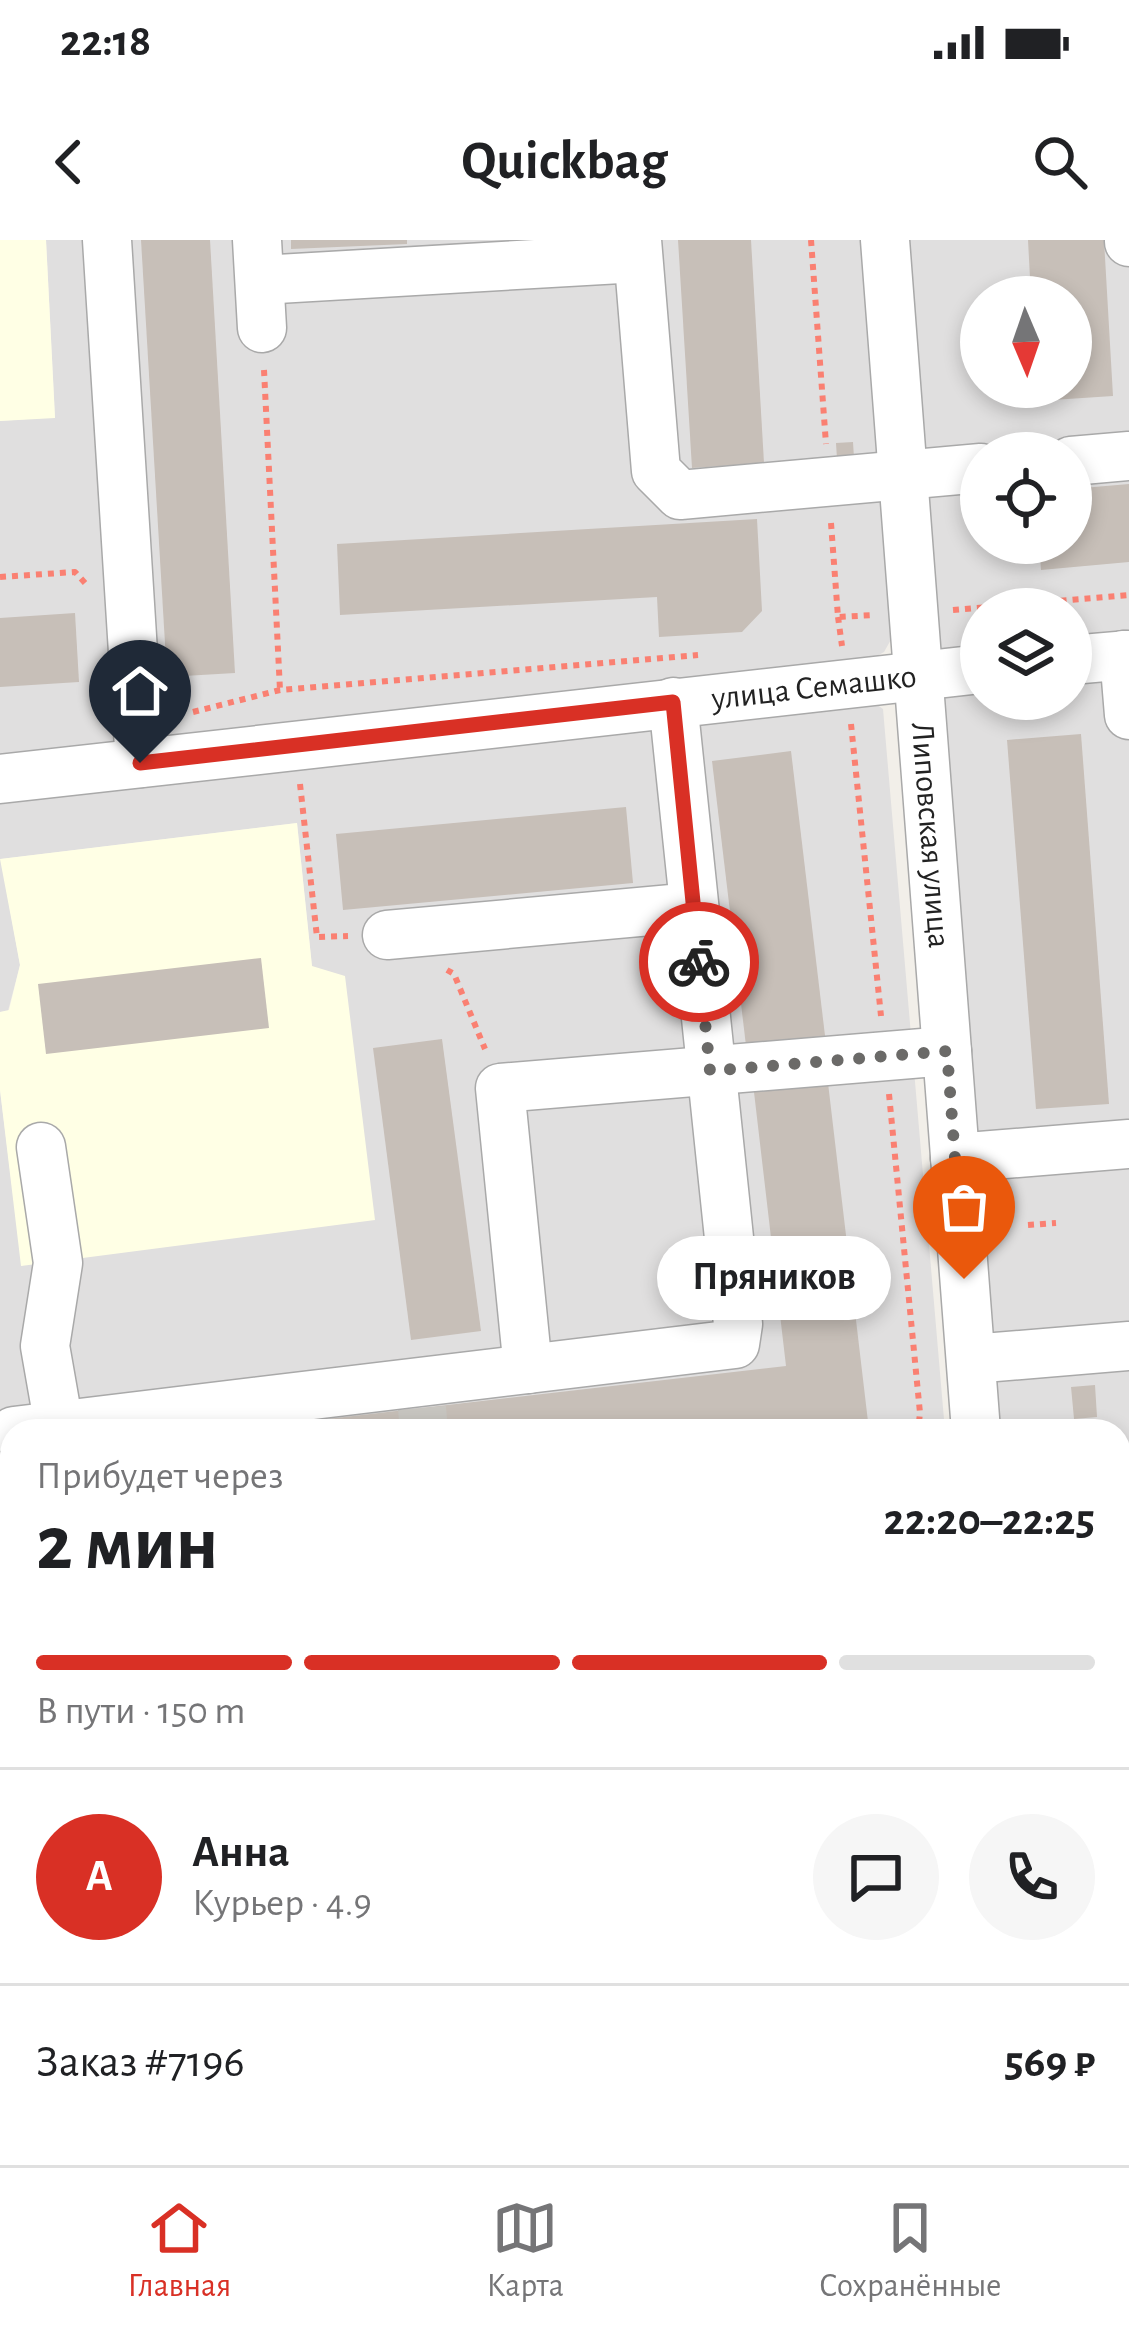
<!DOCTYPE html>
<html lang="ru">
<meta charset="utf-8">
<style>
body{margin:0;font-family:"Alegreya Sans",sans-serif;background:#f6f6f6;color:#202124;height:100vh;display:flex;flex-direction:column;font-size:45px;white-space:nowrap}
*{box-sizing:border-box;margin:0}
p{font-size:39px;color:#757577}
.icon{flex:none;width:66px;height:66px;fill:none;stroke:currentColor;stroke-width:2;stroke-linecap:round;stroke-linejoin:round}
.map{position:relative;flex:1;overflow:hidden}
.drawer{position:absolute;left:0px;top:1179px;width:1131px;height:747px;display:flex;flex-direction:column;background:#fff;border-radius:36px 36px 0 0;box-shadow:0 6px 18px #0003}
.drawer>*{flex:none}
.needle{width:78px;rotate:178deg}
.controls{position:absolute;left:960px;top:36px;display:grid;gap:24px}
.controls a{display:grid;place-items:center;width:132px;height:132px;border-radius:50%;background:#fff;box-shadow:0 6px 18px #0003;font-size:60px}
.pin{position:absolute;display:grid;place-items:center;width:102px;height:102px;color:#fff;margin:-123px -51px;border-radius:50% 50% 50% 0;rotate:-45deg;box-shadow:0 0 12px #0007}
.pin .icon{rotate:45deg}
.courier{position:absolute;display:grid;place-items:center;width:120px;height:120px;margin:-60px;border:9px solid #d93025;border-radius:50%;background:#fff;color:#222;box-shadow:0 3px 15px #0007}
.bubble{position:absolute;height:84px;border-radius:42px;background:#fff;box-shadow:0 6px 18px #0003;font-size:39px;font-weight:700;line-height:84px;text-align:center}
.summary em{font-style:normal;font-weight:700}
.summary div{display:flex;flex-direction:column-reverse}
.summary{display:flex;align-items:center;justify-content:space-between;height:204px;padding:0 36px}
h1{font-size:78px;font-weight:700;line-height:90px}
.bar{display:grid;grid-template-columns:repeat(4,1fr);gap:18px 12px;align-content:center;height:144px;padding:0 36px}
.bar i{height:15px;border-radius:9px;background:#e0e0e0}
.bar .selected{background:#d93025}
.bar p{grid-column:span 4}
.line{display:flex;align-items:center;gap:30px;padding:0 36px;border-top:3px solid #e0e0e0}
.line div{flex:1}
.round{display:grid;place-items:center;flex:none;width:126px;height:126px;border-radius:63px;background:#f6f6f6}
.status{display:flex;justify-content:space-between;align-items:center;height:84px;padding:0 60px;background:#fff;direction:ltr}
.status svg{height:33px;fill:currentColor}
header{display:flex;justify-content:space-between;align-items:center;height:156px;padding:0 36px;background:#fff;font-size:54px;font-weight:700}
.menu{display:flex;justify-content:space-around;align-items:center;height:168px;border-top:3px solid #e0e0e0;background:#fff;font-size:33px;color:#757577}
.menu a{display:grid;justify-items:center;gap:6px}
.menu .selected{color:#d93025}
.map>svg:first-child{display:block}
.residential{fill:#e0dfdf;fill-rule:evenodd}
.education{fill:#ffffe5}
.grass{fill:url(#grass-tufts)}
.park{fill:#c8facc}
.building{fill:#c7bfb8}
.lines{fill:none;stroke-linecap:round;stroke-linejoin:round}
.minor-tunnel{stroke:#c8c6c1;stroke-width:48;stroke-dasharray:48 24;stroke-linecap:butt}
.minor-casing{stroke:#a9a9a9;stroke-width:51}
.major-casing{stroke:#a06b00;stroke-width:66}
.path{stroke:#fa8072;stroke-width:6;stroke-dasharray:6 6;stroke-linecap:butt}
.minor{stroke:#fff;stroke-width:48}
.major{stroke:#fcd6a4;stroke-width:63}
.done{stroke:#6b6a68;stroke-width:12;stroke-dasharray:0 21.6}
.route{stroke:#d93025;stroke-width:15}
.labels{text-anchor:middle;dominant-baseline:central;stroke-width:9;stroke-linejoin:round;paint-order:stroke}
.street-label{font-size:33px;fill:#222;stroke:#fff}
</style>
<div class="status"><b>22:18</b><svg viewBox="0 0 49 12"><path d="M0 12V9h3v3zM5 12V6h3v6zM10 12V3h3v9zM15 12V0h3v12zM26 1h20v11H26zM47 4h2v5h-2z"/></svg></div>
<header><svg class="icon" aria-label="back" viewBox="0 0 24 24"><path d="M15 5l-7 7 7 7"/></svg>Quickbag<svg class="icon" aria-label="search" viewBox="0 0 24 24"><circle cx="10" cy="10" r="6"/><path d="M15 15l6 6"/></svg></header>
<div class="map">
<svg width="1129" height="1925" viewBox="0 0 1129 1925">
<defs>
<pattern id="grass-tufts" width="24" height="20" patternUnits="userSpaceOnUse" patternTransform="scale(3)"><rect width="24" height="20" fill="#cdebb0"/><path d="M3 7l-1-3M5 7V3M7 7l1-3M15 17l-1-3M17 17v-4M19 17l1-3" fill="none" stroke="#b0c997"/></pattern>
</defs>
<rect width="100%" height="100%" fill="#f2efe9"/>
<g class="residential">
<path d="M46,0h821l30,389 -13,23 -25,14 -859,96v-341l55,-4z"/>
<path d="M905,0h224v1253l-10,1v-63h-128zM981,57h90v90h-90zM981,213h90v90h-90zM981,369h90v90h-90z"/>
<path d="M869,459l14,10 62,722h-933v220l-12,1v-562l22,176 290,-299 -15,-144 -296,36 19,106 -12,46 -8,1v-215z"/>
</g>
<g class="education">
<path d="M0,0h46l9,178 -55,3z"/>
<path d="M297,583l15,143 33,10 30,244 -354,46 -21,-176v-78l9,-2 11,-45 -20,-106z"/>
</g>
<path class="grass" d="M12,1561v54l-12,1v-53z"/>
<path class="park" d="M1129,1531v394h-1129v-251l12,-2v242h1107v-382z"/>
<g class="building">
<path d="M141,0h69l25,433 -68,4z"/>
<path d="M291,0h116v4l-116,5z"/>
<path d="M678,0h73l13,223 -72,5z"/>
<path d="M1028,0h76l9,156 -76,5 -1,-14h35v-90h-40z"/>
<path d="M853,202l2,32 -17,1 -2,-32z"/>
<path d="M1129,244v78l-88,8 -2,-27h32v-54z"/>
<path d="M757,279l5,92 -20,21 -83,5 -2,-40 -317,18 -3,-71z"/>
<path d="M75,373l4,69 -79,5v-69z"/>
<path d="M1081,494l28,370 -73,5 -29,-369z"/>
<path d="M791,511l35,293 -79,10 -35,-293z"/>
<path d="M626,567l7,76 -290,27 -7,-76z"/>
<path d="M261,718l8,70 -223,26 -8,-70z"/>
<path d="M442,799l39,292 -70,9 -38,-292z"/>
<path d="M826,826l43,364 -619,1 -1,-3 537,-62 -34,-291z"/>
<path d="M1095,1145l2,32 -23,2 -3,-32z"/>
<path d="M12,1240v50l-12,1v-50z"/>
</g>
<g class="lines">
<path class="minor-tunnel" d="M422,1168l2,23"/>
<g class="minor-casing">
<g id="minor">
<path d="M107,0l33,523"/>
<path d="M257,0l5,88"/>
<path d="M637,0l19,231 24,24 301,-27"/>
<path id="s1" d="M885,0l91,1191"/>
<path d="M1129,0v2"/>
<path d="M260,40l378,-22"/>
<path d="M1071,221l58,-5"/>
<path d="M1124,415l5,60"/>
<path d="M1071,420l58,-5"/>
<path id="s2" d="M0,539l981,-110"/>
<path d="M387,695l307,-28"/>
<path d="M41,907l17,116 -13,83 14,80"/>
<path d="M955,918l174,-14"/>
<path d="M971,1119l158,-13"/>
<path d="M528,1129l-28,-281 447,-37"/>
<path d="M14,1191l721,-87 3,-20 -65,-622"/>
<path d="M0,1321l12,-2"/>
</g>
</g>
<g class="major-casing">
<g id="major">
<path d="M1119,1299l10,-1"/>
<path d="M1119,1381l10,-2"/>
<path d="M0,1432l12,3"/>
<path d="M0,1511l12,-3"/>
</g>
</g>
<g class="path">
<path d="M811,0l15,204"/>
<path d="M264,130l16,320"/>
<path d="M831,283l7,94 36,-2"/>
<path d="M0,337l75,-5 11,12"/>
<path d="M953,370l176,-15"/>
<path d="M838,377l4,29"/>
<path d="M193,472l87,-22 418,-35"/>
<path d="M851,484l30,292"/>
<path d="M300,544l17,153 31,-1"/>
<path d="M447,730l7,4 31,75"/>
<path d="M889,854l31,319 -2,18"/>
<path d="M1028,985l28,-2"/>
<path d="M1119,1507l10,-2"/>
<path d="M1119,1582l10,-2"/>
<path d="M0,1719l12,-1"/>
<path d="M91,1914l1,11"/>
<path d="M1048,1914v11"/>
</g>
<use href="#minor" class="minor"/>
<use href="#major" class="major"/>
</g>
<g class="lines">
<path class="done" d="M699,722l11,109 237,-20 17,228"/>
<path class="route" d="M140,523l533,-61 26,260"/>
</g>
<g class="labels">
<g class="street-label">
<text stroke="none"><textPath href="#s2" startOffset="819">улица Семашко</textPath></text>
<text stroke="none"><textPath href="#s1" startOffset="597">Липовская улица</textPath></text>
</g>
</g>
</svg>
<div class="controls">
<a><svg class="needle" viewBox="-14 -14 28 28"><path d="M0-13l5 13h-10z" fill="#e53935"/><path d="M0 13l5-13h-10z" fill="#757577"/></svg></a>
<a><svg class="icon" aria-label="locate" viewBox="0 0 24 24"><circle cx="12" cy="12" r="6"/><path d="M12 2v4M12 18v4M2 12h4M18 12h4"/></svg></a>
<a><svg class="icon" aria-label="layers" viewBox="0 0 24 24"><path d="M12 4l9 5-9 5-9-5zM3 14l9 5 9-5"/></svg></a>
</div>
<div class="pin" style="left:964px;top:1039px;background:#ea580c"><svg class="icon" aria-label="bag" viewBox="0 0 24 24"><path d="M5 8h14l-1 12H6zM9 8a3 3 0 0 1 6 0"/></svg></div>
<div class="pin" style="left:140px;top:523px;background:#1f2937"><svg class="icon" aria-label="home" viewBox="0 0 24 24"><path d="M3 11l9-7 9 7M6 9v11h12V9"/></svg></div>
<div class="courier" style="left:699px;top:722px"><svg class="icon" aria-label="bike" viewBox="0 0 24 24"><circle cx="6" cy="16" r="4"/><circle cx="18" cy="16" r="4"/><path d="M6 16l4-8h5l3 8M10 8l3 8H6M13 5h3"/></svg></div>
<div class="bubble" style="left:657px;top:996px;width:234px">Пряников</div>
<section class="drawer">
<div class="summary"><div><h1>2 мин</h1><p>Прибудет через</p></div><em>22:20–22:25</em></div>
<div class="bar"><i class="selected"></i><i class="selected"></i><i class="selected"></i><i></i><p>В пути · 150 m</p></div>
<div class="line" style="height:216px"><b class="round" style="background:#d93025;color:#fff">А</b><div><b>Анна</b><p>Курьер · 4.9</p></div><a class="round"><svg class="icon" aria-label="chat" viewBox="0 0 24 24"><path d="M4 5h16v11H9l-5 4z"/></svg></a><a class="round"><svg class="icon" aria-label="phone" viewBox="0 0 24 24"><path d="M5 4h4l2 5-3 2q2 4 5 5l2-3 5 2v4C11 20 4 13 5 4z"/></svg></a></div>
<div class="line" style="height:156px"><div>Заказ #7196</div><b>569 ₽</b></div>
</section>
</div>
<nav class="menu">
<a class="selected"><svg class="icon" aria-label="home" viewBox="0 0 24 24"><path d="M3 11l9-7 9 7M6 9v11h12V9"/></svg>Главная</a>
<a><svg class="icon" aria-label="map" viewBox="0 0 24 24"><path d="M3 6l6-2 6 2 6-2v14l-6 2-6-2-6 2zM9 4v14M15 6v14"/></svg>Карта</a>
<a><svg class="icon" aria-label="saved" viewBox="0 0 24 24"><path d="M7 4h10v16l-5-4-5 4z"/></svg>Сохранённые</a>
</nav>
